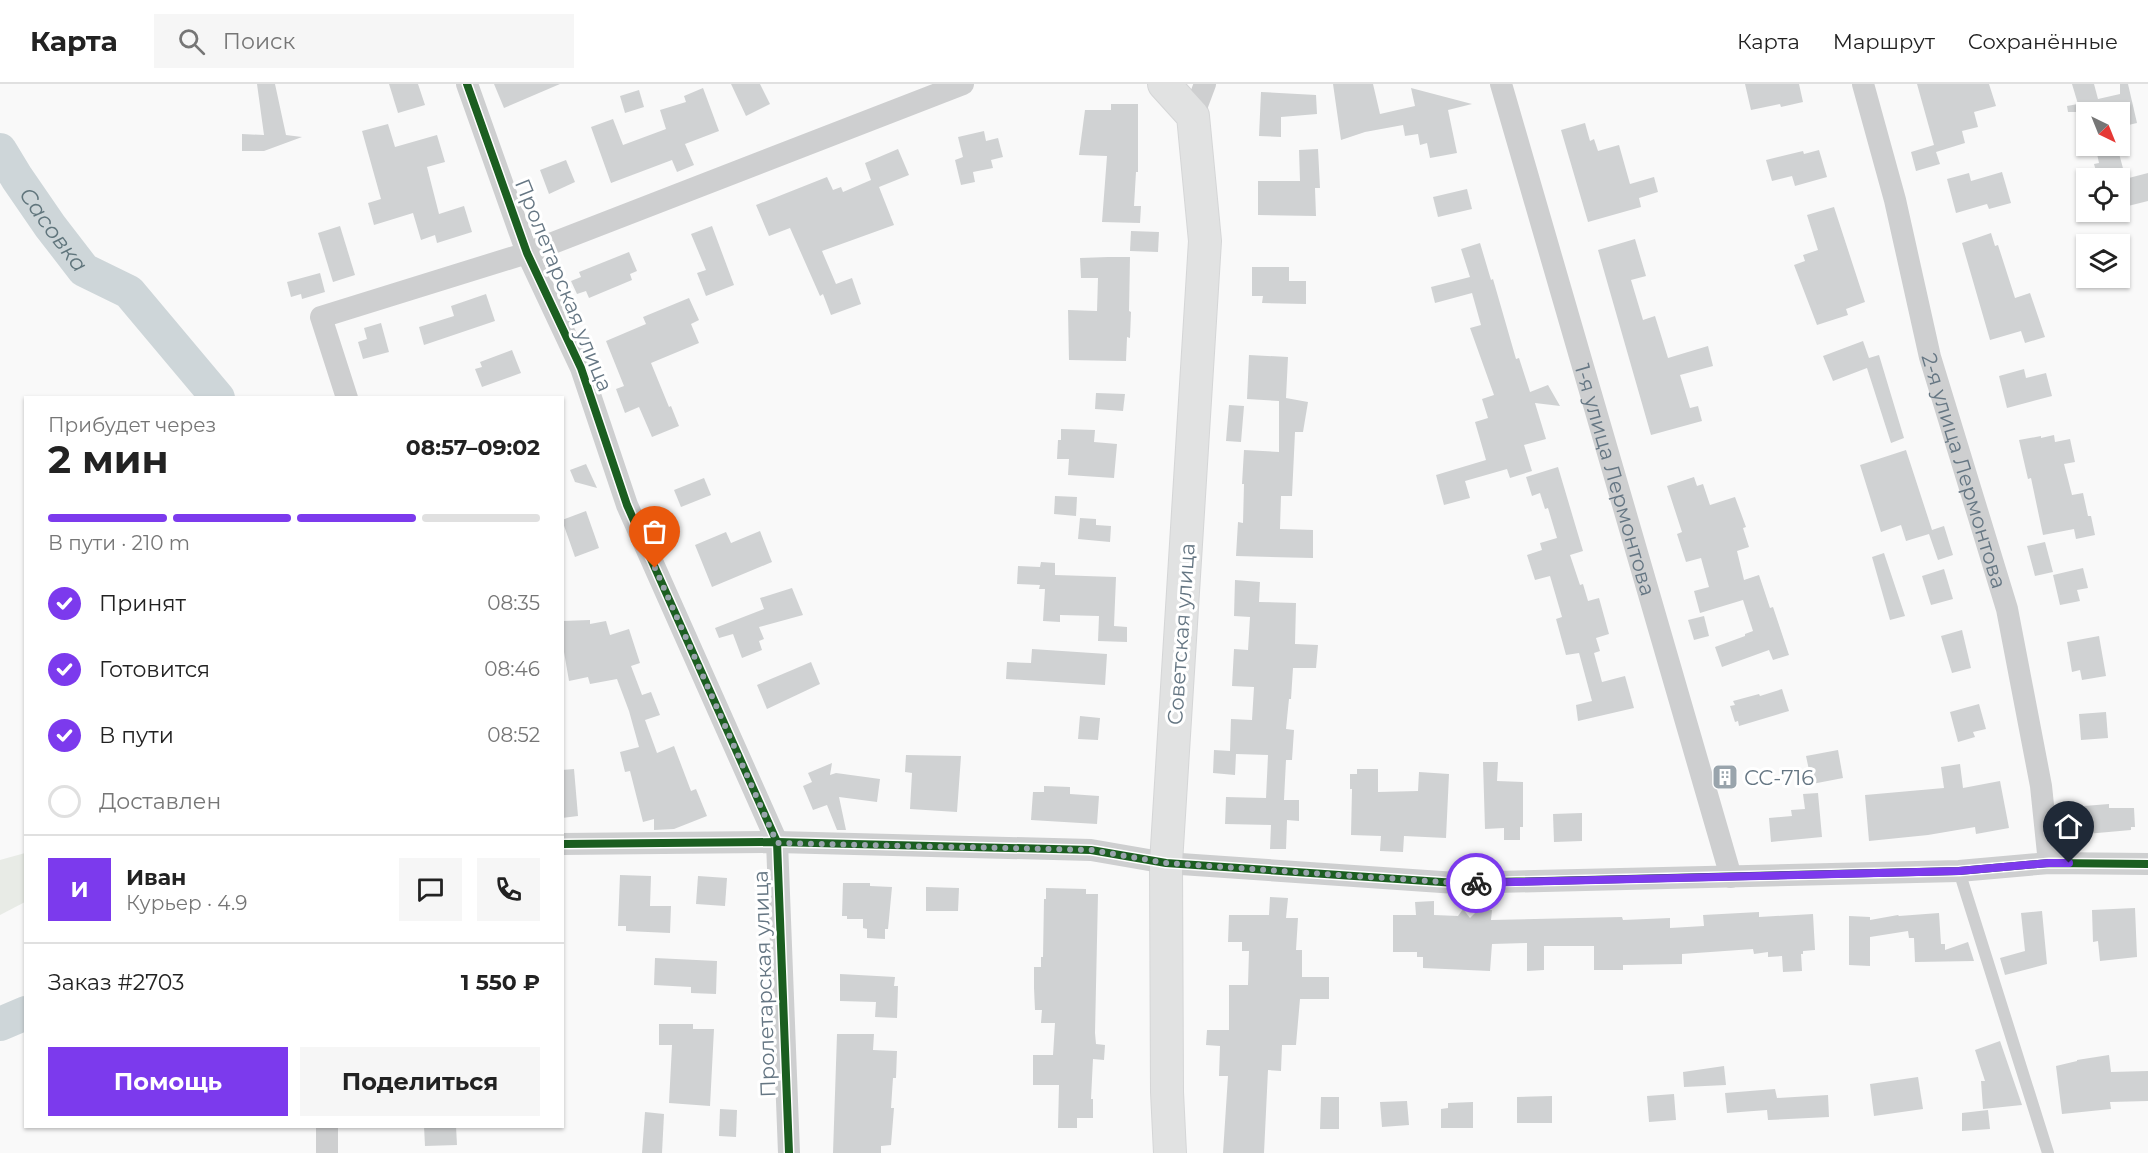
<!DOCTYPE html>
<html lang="ru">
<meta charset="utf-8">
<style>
body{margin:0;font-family:Montserrat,sans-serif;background:#f6f6f6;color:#222;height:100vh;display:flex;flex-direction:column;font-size:22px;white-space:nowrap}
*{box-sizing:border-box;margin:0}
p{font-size:20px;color:#767676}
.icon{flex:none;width:33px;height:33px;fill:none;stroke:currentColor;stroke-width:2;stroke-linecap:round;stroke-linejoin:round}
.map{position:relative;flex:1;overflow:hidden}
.sheet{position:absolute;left:24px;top:312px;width:540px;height:732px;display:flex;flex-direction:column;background:#fff;border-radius:0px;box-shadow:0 2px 4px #0004}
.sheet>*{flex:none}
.needle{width:39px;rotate:137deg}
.fabs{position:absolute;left:2076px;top:18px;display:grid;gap:12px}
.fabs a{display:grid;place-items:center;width:54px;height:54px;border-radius:0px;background:#fff;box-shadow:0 2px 4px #0004;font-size:30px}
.pin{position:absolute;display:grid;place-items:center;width:51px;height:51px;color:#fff;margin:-62px -26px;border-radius:50% 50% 50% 0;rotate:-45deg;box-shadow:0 0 6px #0007}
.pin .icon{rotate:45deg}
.courier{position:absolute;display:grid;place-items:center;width:60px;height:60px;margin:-30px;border:4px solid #7c3aed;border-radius:50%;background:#fff;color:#222;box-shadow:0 2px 8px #0007}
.overview em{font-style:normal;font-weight:700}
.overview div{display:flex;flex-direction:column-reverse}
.overview{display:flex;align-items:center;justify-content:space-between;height:102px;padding:0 24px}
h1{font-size:39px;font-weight:700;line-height:45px}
.bar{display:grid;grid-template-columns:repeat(4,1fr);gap:9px 6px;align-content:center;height:72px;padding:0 24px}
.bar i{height:8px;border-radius:4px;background:#e0e0e0}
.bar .on{background:#7c3aed}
.bar p{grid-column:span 4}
.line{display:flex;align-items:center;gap:15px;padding:0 24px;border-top:2px solid #e0e0e0}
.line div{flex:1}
.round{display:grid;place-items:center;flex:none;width:63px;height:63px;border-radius:0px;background:#f6f6f6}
ol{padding:0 24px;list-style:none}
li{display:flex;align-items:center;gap:18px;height:66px}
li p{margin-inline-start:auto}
li .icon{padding:6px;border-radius:50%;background:#7c3aed;color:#fff;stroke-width:4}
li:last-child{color:#767676}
li i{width:33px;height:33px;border:3px solid #e0e0e0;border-radius:50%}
.action{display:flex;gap:12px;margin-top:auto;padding:12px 24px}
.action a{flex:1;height:69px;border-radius:0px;background:#7c3aed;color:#fff;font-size:24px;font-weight:700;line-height:69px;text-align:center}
.action a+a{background:#f6f6f6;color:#222}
header{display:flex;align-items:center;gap:36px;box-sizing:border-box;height:84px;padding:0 30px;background:#fff;border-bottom:2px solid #e0e0e0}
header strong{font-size:28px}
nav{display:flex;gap:33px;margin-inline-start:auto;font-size:21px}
.search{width:420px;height:54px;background:#f6f6f6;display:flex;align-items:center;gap:15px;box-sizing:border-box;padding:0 21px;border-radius:0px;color:#767676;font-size:22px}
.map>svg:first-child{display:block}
.green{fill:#e8ebe6}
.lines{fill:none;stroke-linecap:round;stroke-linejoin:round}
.river{stroke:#ced6d9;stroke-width:34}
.building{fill:#d0d2d3}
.secondary-casing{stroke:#d5d6d7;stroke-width:34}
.lane{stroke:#cecfd0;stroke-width:12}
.street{stroke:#cecfd0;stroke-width:22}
.secondary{stroke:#e1e2e2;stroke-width:32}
.cycleway-casing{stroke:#fff;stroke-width:11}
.cycleway{stroke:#1b5e20;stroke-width:8}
.done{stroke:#99a4ac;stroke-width:6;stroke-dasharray:0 10.8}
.route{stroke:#7c3aed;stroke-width:8}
.labels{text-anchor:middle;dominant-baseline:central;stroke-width:6;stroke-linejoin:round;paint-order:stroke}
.street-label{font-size:21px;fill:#657683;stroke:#fff}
.poi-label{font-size:21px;fill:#657683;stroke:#fff;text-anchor:start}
.water-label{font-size:22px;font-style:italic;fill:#60757c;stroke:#fff}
</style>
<header>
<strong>Карта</strong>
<div class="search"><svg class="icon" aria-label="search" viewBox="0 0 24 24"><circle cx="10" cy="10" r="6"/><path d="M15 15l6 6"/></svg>Поиск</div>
<nav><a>Карта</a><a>Маршрут</a><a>Сохранённые</a></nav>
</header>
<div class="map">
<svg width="2148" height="1069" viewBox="0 0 2148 1069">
<rect width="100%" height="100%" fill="#f9f9f9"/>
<path class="green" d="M25,769v49l-25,13v-55z"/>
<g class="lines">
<g class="river">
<path id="s1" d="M0,66l17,28 33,48 34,44 45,22 89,106"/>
<path d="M0,940l26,-11"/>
</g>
</g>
<g class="building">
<path d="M257,0h18l11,51 16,2 -38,14h-22v-17l22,1z"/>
<path d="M389,0h29l7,21 -27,8z"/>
<path d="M494,0h66l-56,24z"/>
<path d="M731,0h29l10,20 -24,12z"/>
<path d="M1333,0h40l7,30 35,-8 -4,-18 61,16 -24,6 9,43 -27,5 -3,-15 -7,2 -2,-11 -13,2 -2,-11 -38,7 -24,8z"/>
<path d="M1745,0h54l4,18 -22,5 -1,-3 -29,6z"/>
<path d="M1917,0h72l7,22 -22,6 4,15 -16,4 3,12 -29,9 4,12 -24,7 -5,-19 23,-7z"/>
<path d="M2072,0h22l4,15 22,-5v-10h8l9,39 -17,4v-15h-52l-1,-6 11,-2z"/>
<path d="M703,4l16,43 -34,13 9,21 -17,7 -5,-12 -61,23 -20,-56 22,-8 10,26 43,-16 -6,-19 26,-8 -2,-6z"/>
<path d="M639,6l5,17 -19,6 -5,-17z"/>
<path d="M1261,8l55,3 1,19 -36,3v20l-22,-1z"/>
<path d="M1111,20h27v68h-2l-2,34h7l-1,17 -38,-1 5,-66 -28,-1 6,-45h26z"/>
<path d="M1585,39l5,18 4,-2 4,12 21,-6 11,39 24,-7 4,15 -19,6 2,9 -53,15 -27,-92z"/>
<path d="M388,40l7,23 42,-12 8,27 -18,5 12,47 25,-8 8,26 -35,11 -2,-8 -14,5 -8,-27 -39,12 -6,-22 13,-4 -19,-68z"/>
<path d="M984,47l2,10 12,-3 5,19 -12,3 2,8 -20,4 2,10 -14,3 -6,-25 8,-3 -5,-20z"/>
<path d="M2111,62h6l7,26 -26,6 -4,-14 5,-1 -3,-14z"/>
<path d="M898,65l11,26 -30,12 15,38 -72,26 14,33 16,-6 9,26 -30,11 -8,-21 -3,2 -30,-68 -21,8 -13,-31 71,-28 6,13 8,-3 2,5 28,-12 -6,-17z"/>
<path d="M1318,65l2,39h-5l1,28 -58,-1v-34h42l-1,-31z"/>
<path d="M1819,66l8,27 -32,9 -3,-10 -20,5 -6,-21 37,-9 1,3z"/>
<path d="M566,76l9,22 -26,12 -9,-24z"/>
<path d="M2002,88l9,31 -22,6 -2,-5 -31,9 -9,-34 22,-6 2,8z"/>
<path d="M2148,89v28l-20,5 -7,-26z"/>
<path d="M1467,105l5,20 -34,8 -5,-20z"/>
<path d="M1834,123l31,95 -19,7 2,6 -31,10 -23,-60 11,-4 -2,-6 15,-5 -11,-35z"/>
<path d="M340,142l15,49 -22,7 -15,-49z"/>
<path d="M712,142l22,59 -28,11 -9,-23 9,-3 -15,-36z"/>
<path d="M1131,147l28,1 -1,20 -28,-1z"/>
<path d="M1991,149l4,13 3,-1 17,53 15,-5 15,44 -20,6 -4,-12 -31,9 -28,-97z"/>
<path d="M1635,155l11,37 -15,4 12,40 12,-4 13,42 40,-12 5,20 -33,9 10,33 8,-2 4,15 -51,14 -53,-185z"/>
<path d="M1480,159l11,37 2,-1 23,80 3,-1 11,34 18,-7 12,21 -25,-3 11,36 -22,6 8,26 -22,7 -3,-9 -42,12 5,17 -26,7 -8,-30 50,-15 -11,-38 13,-4 -6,-19 12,-4 -24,-67 11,-3 -9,-32 -37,10 -4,-16 39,-10 -9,-28z"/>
<path d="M629,168l8,19 -7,3 2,6 -43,18 -3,-7 -9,3 -6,-13 10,-4 -2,-5z"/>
<path d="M1108,173h22l-1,54 2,1 -1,26 -3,-1 -1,24 -57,-1 -1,-50 29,1 1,-33h-17l-1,-20z"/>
<path d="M1252,183h37v14h17v23l-44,-1 1,-7h-11z"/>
<path d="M320,189l5,19 -23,7 -1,-5 -10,3 -4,-15z"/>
<path d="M486,210l9,27 -71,24 -5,-18 35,-11 -3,-10z"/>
<path d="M689,214l10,22 -8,4 8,19 -48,20 18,44 2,-1 8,20 -27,11 -13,-30 -14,6 -9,-24 8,-3 -18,-45 40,-17 -3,-7z"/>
<path d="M381,239l8,29 -26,7 -5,-17 9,-3 -3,-11z"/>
<path d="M1863,257l6,17 10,-3 25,83 -13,5 -24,-75 -34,13 -10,-25z"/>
<path d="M512,266l9,23 -39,14 -7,-18 7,-2 -2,-5z"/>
<path d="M1249,271l39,2 -2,41 22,4 -5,30h-8l-3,64h-11l-1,33 33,1v28l-77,-2 2,-34 5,1 1,-39h-2l2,-34 35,2v-51l-32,-2z"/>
<path d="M2024,285l2,9 20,-5 6,23 -45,12 -8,-32z"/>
<path d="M1096,309l29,1 -2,17 -28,-2z"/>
<path d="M1229,321l15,1 -3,36 -15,-1z"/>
<path d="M1061,345l34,1 -1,12 23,2 -3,34 -46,-3 1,-16h-12l1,-19h3z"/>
<path d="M2054,351l1,7 15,-3 5,23 -11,2 8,31 11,-2 5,23h3l4,19 -19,4 -2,-10 -31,6 -12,-57 -3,1 -9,-39 22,-4v2z"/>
<path d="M1906,366l26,80 12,-4 9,29 -15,5 -9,-26 -23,7 -5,-16 -20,7 -21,-67z"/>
<path d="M586,380l11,24 -22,-6 -5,-12z"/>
<path d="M1558,383l25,84 -13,4 10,30 3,-1 5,17 11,-3 10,36 -13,4 4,13 -6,2 8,29 23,-6 9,32 -56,13 -2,-16 16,-4 -13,-48 -13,2 -10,-36 6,-2 -12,-41 -15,4 -8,-25 15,-5 -2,-7 17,-5 -9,-30 -3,1 -5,-16 -8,3 -6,-19z"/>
<path d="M1694,393l3,9 6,-2 7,21 25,-8 11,30 -3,1 6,19 -12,4 7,29 15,-5 11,33 3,-1 16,48 -16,5 -4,-10 -47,17 -7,-20 30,-11v-2l8,-3 -10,-31 -43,13 -6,-22 15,-4 -8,-29 -15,4 -9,-28 5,-2 -15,-46z"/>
<path d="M704,394l7,17 -30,12 -7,-17z"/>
<path d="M1055,412l22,1 -1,19 -22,-2z"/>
<path d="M586,427l13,37 -24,9 -13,-37z"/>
<path d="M1080,434l16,1v6l15,1 -1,16 -32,-3z"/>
<path d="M760,447l12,31 -60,25 -17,-42 31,-13 5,11z"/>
<path d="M2045,458l8,30 -18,4 -8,-30z"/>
<path d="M1884,469l21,63 -15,4 -18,-63z"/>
<path d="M1041,478l14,1v12l61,2 -2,49 13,1v15l-29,-1 1,-25 -39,-1v7l-17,-1 2,-32h-6l1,-4 -23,-1 1,-18 22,1z"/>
<path d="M2083,484l5,20 -11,2 3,11 -20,4 -7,-30z"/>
<path d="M1944,485l9,30 -22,6 -9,-29z"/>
<path d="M1235,496l25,2 -1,20 37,1 -1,41 23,1 -2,23h-23l-2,31h-2l-3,30 8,1 -2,30h-6l-2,40h15v21l-12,-1 -1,29h-16l1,-24 -46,-1 1,-27 40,1 2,-43 -32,-1 -1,21 -22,-2 1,-23 16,1 1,-32 21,1 2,-33 -22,-1 2,-37 14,1 2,-33 -16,-1z"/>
<path d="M792,504l11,27 -44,12 5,12 -5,2 3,9 -20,8 -9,-24 -14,4 -4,-10 49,-19 -4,-11z"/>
<path d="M1704,532l5,20 -15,4 -6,-20z"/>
<path d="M590,536v4l16,-3 4,14 19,-6 11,34 -9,3 11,29 9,-3 9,23 -15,5 12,33 17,-7 17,45 5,-2 11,27 -33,13 -20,1v-11l-11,3 -13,-51 -5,1 -5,-20 19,-5 -10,-36 -12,-32 -27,5 -2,-7 -19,4 -5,-29 -2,-31z"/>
<path d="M1962,546l9,38 -19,5 -11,-37z"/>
<path d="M2099,552l7,40 -24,4 -2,-10 -8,2 -5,-30z"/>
<path d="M1032,565l75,5 -2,31 -99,-6 1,-17 24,1z"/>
<path d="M811,578l9,22 -53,25 -10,-24z"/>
<path d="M1782,605l7,22 -50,15 -1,-5 -3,1 -5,-16 5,-1 -2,-4 26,-7 1,2z"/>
<path d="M1979,620l7,25 -13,3 2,5 -17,5 -8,-30z"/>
<path d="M2106,628l2,26 -27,2 -2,-26z"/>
<path d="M1080,632l20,2 -2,22 -20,-1z"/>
<path d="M1838,666l5,28 -31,6 -6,-28z"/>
<path d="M906,671l55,1 -4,56 -47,-3 2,-36 -7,-1z"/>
<path d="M1483,678h15l-1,19 26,1v45h-3v13h-16v-12l-19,1z"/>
<path d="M832,679l-2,12 6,-2 44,6 -3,23 -38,-5 7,33h-9l-10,-25 -14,5 -10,-24 9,-4 -4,-9z"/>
<path d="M1960,680l3,24 37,-7 9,47 -33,6 -1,-7 -47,8 -59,6 -4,-46 79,-7 -3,-21z"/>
<path d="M574,685l4,47 -16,2v-48z"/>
<path d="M1357,685h21v23l40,-1 1,-19 30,2 -3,64 -42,-2 -1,16 -23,-1 1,-15 -30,-1 1,-46h-2v-15h7z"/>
<path d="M1044,702l26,1v7l29,2 -2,28 -66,-4 2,-28h11z"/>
<path d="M1818,709l4,44 -51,5 -2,-24 23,-2 -1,-6 14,-1 -2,-15z"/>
<path d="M2109,720v4h25l1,19h-4v3l-45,4 -2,-28z"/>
<path d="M1582,729v28l-28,1 -1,-28z"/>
<path d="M620,791l31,1 -1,30h21l-1,27 -44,-2v-5h-8z"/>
<path d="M698,792l29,2 -2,28 -29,-2z"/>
<path d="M843,799h27v3l22,1 -4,42h-3v10l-18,-1v-9l-4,-1v-9h-16v-3h-5z"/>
<path d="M926,803l33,1 -1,23h-32z"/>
<path d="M1046,804l40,1v5h12l-3,139 1,11 9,1 -1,15 -11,-1 -2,40h2v19h-16v10h-19l1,-43h-26v-30h20l2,-32h-14l1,-13h-7l-1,-22v-21h7v-10h2l1,-58h2z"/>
<path d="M1270,813l18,1 -2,20h12l-2,32h6v27h27v22h-29l-4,46h-14l-1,26 -13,-1 -4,83h-41l5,-77h-9l1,-30 -14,-1 1,-15h22v-45h19l1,-34h-7v-9h-14l1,-27h40z"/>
<path d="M1434,817v14l24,1 5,-7 7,9 8,-8h14l-1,10 131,-3 1,3 47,-2v10l34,-2 -1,-11 56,-3v5l54,-3 2,36 -12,1v3h-2l1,17 -19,1 -1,-16 -14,1v-5l-14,2 -1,-5 -71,5v10l-59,1v5h-29v-24h-50v24l-17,1v-28l-35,1 -2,27 -67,-3v-11h-6v-5h-24v-37h23l-1,-13z"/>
<path d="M2135,824l2,49 -37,4 -2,-20 -5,1 -1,-32z"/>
<path d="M2042,827l5,53 -42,11 -5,-17 25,-7 -4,-38z"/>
<path d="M1939,829l2,31h4v6l23,-8 6,19 -59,1 -1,-24h-5l-1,-7 -38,6v29l-21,-1v-49l21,1v3l28,-5 1,1z"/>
<path d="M655,874l62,3 -1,33 -25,-1v-6l-37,-2z"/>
<path d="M840,890l55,3 -1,9h4l-1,32 -22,-1 1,-15 -36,-1z"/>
<path d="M659,940h34v5h21l-4,77 -41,-3 3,-58h-13z"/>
<path d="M837,950h37l-1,16 24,1 -1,27h-3l-2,30h3l-3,37 -10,1v7h-48z"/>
<path d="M2000,957l22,64 -39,4 -2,-28h4l-10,-31z"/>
<path d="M2109,971l2,17 37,-1v30l-38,1 1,7 -49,5 -6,-48 21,-5v-1z"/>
<path d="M1724,982l2,19 -42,2 -1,-15z"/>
<path d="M1918,993l5,32 -49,7 -4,-32z"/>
<path d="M1775,1005l2,9 51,-3 1,22 -61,3 -1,-10 -40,3 -2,-20z"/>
<path d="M1674,1010l2,26 -27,2 -2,-26z"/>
<path d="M1552,1012v27h-35v-26z"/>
<path d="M1321,1013h18v32h-19z"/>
<path d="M1407,1017l2,24 -27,2 -2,-25z"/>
<path d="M1473,1018v26h-32v-19l7,-1v-5z"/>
<path d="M720,1025l17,1 -1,27 -17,-1z"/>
<path d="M1988,1026l2,19 -28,2v-18z"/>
<path d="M645,1028l19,2 -2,39h-20z"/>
<path d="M424,1042h32l1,19 -32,1z"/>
</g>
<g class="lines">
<g class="secondary-casing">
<path id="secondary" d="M1164,0l29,32 12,125 -39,622 1,229 3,61"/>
</g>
<path class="lane" d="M1959,787l89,282"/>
<g class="street">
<path d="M467,0l60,169 54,115 46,137 150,337 12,311"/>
<path id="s2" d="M1501,0l230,793"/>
<path id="s3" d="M1863,0l32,116 35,157 77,252 34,177 8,77"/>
<path d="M1193,32l12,-32"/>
<path d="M347,314l-26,-81 206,-64 436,-169"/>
<path d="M562,760l215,-2 314,8 75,13 290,20 503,-12 90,-8 99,1"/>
<path d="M327,1069v-27"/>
</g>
<use href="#secondary" class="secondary"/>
<g class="cycleway-casing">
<g id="cycleway">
<path d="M467,0l60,169 54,115 46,137 150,337 12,311"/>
<path d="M562,760l215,-2 314,8 75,13 290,20 503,-12 90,-8 99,1"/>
</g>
</g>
<use href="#cycleway" class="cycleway"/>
</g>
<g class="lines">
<path class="done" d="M655,484l122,275 314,7 75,13 290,20h20"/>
<path class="route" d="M1476,799l483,-12 90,-8h20"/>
</g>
<defs>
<g id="building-square" transform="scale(1.35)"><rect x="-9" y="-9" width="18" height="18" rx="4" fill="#99a4ac" stroke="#fff"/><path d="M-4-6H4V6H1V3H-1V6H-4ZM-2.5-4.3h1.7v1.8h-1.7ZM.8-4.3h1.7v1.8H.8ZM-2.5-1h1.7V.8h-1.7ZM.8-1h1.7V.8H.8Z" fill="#fff"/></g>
</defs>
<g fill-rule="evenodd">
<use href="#building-square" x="1725" y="693"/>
</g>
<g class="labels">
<g class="street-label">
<text transform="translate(564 201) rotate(68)">Пролетарская улица</text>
<text stroke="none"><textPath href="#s3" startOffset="400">2-я улица Лермонтова</textPath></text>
<text stroke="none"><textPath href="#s2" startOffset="412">1-я улица Лермонтова</textPath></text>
<text transform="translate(1181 550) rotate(-86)">Советская улица</text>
<text transform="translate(764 900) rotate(-92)">Пролетарская улица</text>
</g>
<g class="poi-label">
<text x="1744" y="693">СС-716</text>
</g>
<g class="water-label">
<text stroke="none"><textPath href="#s1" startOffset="96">Сасовка</textPath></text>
</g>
</g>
</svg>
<div class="fabs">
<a><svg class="needle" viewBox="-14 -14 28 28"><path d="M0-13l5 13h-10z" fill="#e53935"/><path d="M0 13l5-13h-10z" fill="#767676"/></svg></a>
<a><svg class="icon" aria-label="locate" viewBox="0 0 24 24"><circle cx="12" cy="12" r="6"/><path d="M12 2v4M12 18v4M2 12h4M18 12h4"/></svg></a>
<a><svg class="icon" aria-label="layers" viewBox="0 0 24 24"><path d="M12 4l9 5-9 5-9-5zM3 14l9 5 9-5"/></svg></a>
</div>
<div class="pin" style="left:655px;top:484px;background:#ea580c"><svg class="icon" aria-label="bag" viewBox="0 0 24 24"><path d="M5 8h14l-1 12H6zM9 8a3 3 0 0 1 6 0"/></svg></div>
<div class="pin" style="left:2069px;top:779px;background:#1f2937"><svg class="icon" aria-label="home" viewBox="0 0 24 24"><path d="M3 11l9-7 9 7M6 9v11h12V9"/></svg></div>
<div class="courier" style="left:1476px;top:799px"><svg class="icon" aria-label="bike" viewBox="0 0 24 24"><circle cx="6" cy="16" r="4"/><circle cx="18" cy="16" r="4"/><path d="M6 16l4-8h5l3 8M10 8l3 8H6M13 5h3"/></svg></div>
<section class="sheet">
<div class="overview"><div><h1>2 мин</h1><p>Прибудет через</p></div><em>08:57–09:02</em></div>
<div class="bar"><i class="on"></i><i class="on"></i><i class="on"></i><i></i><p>В пути · 210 m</p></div>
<ol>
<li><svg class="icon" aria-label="check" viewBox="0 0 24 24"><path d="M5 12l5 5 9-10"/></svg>Принят<p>08:35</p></li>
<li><svg class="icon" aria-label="check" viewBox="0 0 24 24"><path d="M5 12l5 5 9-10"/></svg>Готовится<p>08:46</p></li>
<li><svg class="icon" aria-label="check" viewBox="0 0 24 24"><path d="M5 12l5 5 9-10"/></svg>В пути<p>08:52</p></li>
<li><i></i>Доставлен</li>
</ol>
<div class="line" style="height:108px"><b class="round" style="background:#7c3aed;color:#fff">И</b><div><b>Иван</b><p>Курьер · 4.9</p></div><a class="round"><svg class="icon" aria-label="chat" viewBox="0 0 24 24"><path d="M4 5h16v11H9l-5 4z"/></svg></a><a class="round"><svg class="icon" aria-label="phone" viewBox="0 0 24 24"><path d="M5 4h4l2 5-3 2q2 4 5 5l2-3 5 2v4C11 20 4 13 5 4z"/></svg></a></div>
<div class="line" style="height:78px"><div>Заказ #2703</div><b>1 550 ₽</b></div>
<div class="action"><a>Помощь</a><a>Поделиться</a></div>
</section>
</div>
